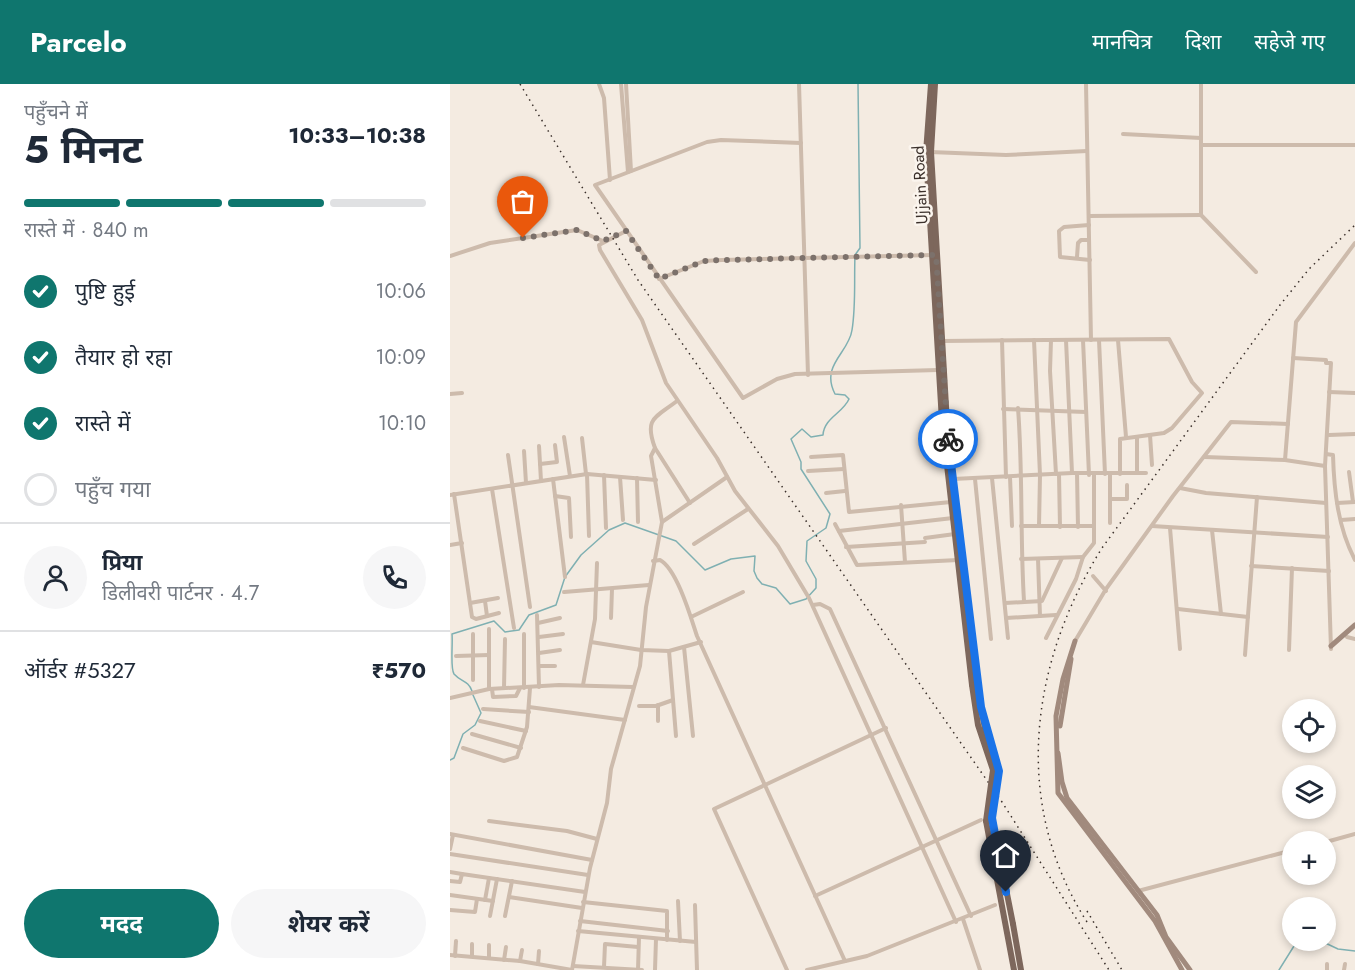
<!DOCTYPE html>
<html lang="hi">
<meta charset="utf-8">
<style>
body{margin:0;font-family:Jost,"Noto Sans Devanagari",sans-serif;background:#f6f6f7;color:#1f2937;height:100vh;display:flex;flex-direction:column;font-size:22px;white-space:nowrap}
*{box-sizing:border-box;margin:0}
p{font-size:20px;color:#747a83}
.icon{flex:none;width:33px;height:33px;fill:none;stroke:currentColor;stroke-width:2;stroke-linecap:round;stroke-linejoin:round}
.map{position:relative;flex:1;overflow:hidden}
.details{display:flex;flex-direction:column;background:#fff;width:450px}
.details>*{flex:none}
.fabs{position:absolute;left:832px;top:615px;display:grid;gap:12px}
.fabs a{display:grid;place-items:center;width:54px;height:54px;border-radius:50%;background:#fff;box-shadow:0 3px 9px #0003;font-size:30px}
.pin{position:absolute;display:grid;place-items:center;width:51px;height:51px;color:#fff;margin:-62px -26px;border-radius:50% 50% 50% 0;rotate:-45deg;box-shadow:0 0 6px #0007}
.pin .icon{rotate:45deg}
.courier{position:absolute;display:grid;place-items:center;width:60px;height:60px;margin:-30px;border:4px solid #1a73e8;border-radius:50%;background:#fff;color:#222;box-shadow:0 2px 8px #0007}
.overview em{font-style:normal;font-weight:700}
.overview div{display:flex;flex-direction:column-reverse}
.overview{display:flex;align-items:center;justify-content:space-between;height:102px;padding:0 24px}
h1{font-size:39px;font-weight:700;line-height:45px}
.bar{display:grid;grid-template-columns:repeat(4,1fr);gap:9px 6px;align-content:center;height:72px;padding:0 24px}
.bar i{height:8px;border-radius:4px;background:#e0e1e3}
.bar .on{background:#0f766e}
.bar p{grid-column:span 4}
.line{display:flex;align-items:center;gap:15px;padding:0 24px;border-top:2px solid #e0e1e3}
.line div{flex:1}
.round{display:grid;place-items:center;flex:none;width:63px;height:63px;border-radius:32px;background:#f6f6f7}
ol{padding:0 24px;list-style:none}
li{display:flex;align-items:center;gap:18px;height:66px}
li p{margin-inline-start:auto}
li .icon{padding:6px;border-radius:50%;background:#0f766e;color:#fff;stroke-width:4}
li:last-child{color:#747a83}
li i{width:33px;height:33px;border:3px solid #e0e1e3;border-radius:50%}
.primary-button{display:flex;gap:12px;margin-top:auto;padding:12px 24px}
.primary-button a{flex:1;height:69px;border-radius:36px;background:#0f766e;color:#fff;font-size:24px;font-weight:700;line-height:69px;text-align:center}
.primary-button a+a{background:#f6f6f7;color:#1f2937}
header{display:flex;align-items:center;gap:36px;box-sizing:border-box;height:84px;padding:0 30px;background:#0f766e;color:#fff}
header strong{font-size:28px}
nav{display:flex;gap:33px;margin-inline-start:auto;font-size:21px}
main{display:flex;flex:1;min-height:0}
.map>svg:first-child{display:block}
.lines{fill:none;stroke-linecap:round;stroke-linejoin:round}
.stream{stroke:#7fb0b2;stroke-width:1.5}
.street{stroke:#cdbbac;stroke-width:4}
.secondary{stroke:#a18a7d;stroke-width:5}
.primary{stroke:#7d675c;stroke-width:6}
.rail{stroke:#3b302b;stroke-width:1.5;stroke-dasharray:1.5 4.5;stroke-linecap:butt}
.primary-bridge{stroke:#7d675c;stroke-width:6}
.done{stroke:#7c716b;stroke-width:6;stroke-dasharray:0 10.8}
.route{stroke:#1a73e8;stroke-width:8}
.labels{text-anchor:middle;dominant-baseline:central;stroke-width:5;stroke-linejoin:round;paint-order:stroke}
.street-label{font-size:16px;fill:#3b302b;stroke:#fbf5ee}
</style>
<header>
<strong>Parcelo</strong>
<nav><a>मानचित्र</a><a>दिशा</a><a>सहेजे गए</a></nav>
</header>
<main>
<section class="details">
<div class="overview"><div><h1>5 मिनट</h1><p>पहुँचने में</p></div><em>10:33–10:38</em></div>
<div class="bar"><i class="on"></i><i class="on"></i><i class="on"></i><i></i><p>रास्ते में · 840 m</p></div>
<ol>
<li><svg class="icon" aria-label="check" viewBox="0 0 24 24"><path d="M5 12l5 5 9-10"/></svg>पुष्टि हुई<p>10:06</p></li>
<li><svg class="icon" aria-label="check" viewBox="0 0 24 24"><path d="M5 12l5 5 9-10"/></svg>तैयार हो रहा<p>10:09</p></li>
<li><svg class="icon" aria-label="check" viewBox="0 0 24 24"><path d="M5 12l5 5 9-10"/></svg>रास्ते में<p>10:10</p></li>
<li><i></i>पहुँच गया</li>
</ol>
<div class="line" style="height:108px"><a class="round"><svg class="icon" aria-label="person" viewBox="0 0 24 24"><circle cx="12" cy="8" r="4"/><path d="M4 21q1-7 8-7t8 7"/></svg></a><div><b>प्रिया</b><p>डिलीवरी पार्टनर · 4.7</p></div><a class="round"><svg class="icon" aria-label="phone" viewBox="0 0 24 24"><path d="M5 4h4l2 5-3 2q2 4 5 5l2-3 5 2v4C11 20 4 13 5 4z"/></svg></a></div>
<div class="line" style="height:78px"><div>ऑर्डर #5327</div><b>₹570</b></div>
<div class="primary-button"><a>मदद</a><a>शेयर करें</a></div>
</section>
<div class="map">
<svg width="905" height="886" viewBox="0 0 905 886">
<rect width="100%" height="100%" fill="#f4ebe1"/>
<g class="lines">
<g class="stream">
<path d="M22,607c-4,-11 -11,-9 -18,-17 -4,-6 -1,-30 -2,-40l42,-13 11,11 14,-2 10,-15 27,-10 9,-28 16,-22 28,-25 16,-7 51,18 29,29 26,-11 24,-3 -1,15 3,7 5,6 14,4 14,16 16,-5 10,-11v-9l-10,-18 1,-20 19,-13 4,-14 -29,-45v-7l-10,-23 11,-10 9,8 12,-2c1,-17 20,-22 26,-36l-4,-4 -10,-1c-15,-29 14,-41 17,-64 4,-24 2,-50 3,-75l5,-7 -2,-164"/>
<path d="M0,676l4,-2 9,-24 12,-9 6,-12 -8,-18"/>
<path d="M869,856l19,9 17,2"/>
<path d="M829,886l15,-24 13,-6"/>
</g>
<g class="street">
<path d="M149,0l5,14 6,82"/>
<path d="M171,0l7,88"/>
<path d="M176,0l5,87"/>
<path d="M349,0l9,291"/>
<path d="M636,0l5,256"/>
<path d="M751,0v131l55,57"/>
<path d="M673,50l78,4"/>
<path d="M351,59l-80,-3 -14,2 -112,43 148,213 34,-19 18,-5 143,-4"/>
<path d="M751,61h154"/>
<path d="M480,68l76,3 81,-4"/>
<path d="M639,132l112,-1"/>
<path d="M639,141l-25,2 -5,4 1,26 30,3"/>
<path d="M176,147l-27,14 1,5 42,70 24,63 51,75 18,33 43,55 31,52 147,324"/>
<path d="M0,172l40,-13 87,-13 26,11"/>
<path d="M627,173l1,-14 3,-3h8"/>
<path d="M209,195l45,-18 18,-1 211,-5"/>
<path d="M552,256l4,137"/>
<path d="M584,256l6,135 -1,51"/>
<path d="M601,256l-1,31 6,103"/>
<path d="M616,256l6,133"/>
<path d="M633,256l6,135"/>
<path d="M649,256l6,134"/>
<path d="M668,256l8,97"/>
<path d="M492,257l227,-2 23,43 10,11 -30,35 -8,5 -44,6v35"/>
<path d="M843,274l33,2v3h5l-6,103 6,183"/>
<path d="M879,308l26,1"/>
<path d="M0,310l12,-1"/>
<path d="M568,324c5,65 2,129 6,193"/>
<path d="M553,325l83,3"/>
<path d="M700,351l2,30"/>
<path d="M879,351l26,-1"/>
<path d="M114,353l6,39"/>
<path d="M687,353v36"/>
<path d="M132,354l4,36"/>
<path d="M89,362l2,35"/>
<path d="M205,364l35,55"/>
<path d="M74,367l2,32"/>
<path d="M876,370l7,1c1,36 5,73 22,105"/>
<path d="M58,371l22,152"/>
<path d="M361,373l32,-2 6,57 102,-10"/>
<path d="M755,373l80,3 40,6"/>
<path d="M835,376l11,-138 59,-79"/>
<path d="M90,380l17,-2 -2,-17"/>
<path d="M358,387l36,-2"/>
<path d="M899,388l4,30"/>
<path d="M627,389l1,54"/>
<path d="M137,390l2,62"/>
<path d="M609,390l1,53"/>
<path d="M154,391l2,53"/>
<path d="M170,393l3,43"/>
<path d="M560,393l2,49"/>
<path d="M187,394l1,44"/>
<path d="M542,394l16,160"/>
<path d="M103,395l12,98"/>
<path d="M503,395l119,-6h74"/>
<path d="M525,395l16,160"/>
<path d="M730,404l26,5 120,10"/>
<path d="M42,405l22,139"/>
<path d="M376,409l19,-2"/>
<path d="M4,410l18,123 4,2 23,-6"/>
<path d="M0,411l137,-21 69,6"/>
<path d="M105,412l14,2 2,39"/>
<path d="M660,415h17v-14"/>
<path d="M887,419l18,-1"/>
<path d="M451,421l4,57"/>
<path d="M891,436l14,-1"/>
<path d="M212,438l-11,-66 4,-8c-11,-30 0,-30 22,-47"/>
<path d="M660,439v-49"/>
<path d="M385,440l22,41 101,-5"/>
<path d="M571,442h73"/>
<path d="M702,442l176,11"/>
<path d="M720,444l10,121"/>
<path d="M762,446l9,84"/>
<path d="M389,447l114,-13"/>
<path d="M475,454l30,-4"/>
<path d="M244,460l54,-35"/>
<path d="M0,461l12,-2"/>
<path d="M396,463l79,-5"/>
<path d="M571,475l62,-2"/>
<path d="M588,475l2,57"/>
<path d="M203,477l7,-1c17,9 31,58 37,76l148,325"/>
<path d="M801,482l78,5"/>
<path d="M643,492l13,15"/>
<path d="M114,508l85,-7"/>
<path d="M35,517l2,15"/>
<path d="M20,519l28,-5"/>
<path d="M555,519l37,-2 20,-43"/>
<path d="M363,521l7,-1 10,5 141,307"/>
<path d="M728,525l70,8"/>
<path d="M87,531l2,72"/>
<path d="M241,533l52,-25"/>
<path d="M161,534l1,-29"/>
<path d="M556,534l50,-3"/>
<path d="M88,539l22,-5"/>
<path d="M39,545v60"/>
<path d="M74,550v54"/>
<path d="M89,553l24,-3"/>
<path d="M897,553l8,2"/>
<path d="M596,554l30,-59 7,-22 11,-14v-68"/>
<path d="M625,557l31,-52 67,-93 58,-74 57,2"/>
<path d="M141,558l50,8 28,1 32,-9"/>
<path d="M234,563l9,89"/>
<path d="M839,566l3,-82"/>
<path d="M219,567l7,85"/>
<path d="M89,569l21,-3"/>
<path d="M795,571l12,-158"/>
<path d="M6,572l33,-1"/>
<path d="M89,582h16"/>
<path d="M23,596v-46"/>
<path d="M133,601l12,-66 2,-56"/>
<path d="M54,604l1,-49"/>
<path d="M42,605l1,8 23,-1 4,-8"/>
<path d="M0,614l39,-9 70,-4 74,2"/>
<path d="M208,621v16"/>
<path d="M189,622h17l17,-6"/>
<path d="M79,623l96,13"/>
<path d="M33,625l46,3"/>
<path d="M30,637l46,10"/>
<path d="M22,650l49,14"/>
<path d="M13,664l41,13 13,-4 10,-30 3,-39"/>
<path d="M39,737l78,10 30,8"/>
<path d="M0,750l142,26"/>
<path d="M876,758l29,-8"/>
<path d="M0,765l3,-14"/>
<path d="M0,770l138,21"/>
<path d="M0,788l12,2"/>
<path d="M0,797l10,1 2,-8 123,18"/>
<path d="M688,807l155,-41"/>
<path d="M0,811l43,6"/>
<path d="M365,812l166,-76"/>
<path d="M59,813l73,11"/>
<path d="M35,816l4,-22"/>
<path d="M228,817l2,40"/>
<path d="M133,818l84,9v29"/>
<path d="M245,821l2,65"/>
<path d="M0,826l25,2 2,-13"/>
<path d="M40,832l7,-37"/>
<path d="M55,832l7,-35"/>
<path d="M513,835l17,51"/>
<path d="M130,837l88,10"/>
<path d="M128,847l118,11"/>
<path d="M0,871l70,6 52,9"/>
<path d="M5,872l1,-15"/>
<path d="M22,872v-12"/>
<path d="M39,874v-13"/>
<path d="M54,876l2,-13"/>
<path d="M70,877l2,-11"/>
<path d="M88,880l1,-13"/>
<path d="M123,882l69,4"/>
<path d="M154,883l1,-23 33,3"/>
<path d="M122,886l18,-102 17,-65 4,-34 29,-103 6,-59 16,-85 65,-45"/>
<path d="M188,886l1,-33"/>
<path d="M205,886l1,-31"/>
<path d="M337,886l-73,-161 172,-81"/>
<path d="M357,886l60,-14 128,-51"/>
<path d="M877,886v-6"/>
<path d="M894,886l1,-6"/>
</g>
<g class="secondary">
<path d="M625,557l-12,38 -7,37 2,77 97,128 27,49"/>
<path d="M881,562l24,-21"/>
<path d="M610,642l11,-67"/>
<path d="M608,669l4,29 5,16 90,117 9,22 24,33"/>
</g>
<g class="primary">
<path d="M481,0l-5,69 16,268 30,264"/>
<path d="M485,0l-4,68 17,288 29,244"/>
<path d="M536,737l28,149"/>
<path d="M563,840l8,46"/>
</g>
<g class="rail">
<path d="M70,0l118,196 364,522 107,168"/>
<path d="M637,827l35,59"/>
<path d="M637,838c-76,-119 -57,-259 15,-374l178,-243 29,-36 46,-44"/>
</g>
<g class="primary-bridge">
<path d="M527,600l8,45 14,42 -7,47 21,106"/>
<path d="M522,601l6,40 15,45 -7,51"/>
</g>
</g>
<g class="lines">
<path class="done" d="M73,154l54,-8 26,11 23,-10 33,48 45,-18 18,-1 214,-5 12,184"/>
<path class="route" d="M498,355l33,268 18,64 -7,47 14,74"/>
</g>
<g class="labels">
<g class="street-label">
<text transform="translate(470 101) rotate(-93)">Ujjain Road</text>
</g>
</g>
</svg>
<div class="fabs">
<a><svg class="icon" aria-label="locate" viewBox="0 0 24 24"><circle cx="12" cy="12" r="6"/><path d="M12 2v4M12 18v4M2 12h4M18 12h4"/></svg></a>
<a><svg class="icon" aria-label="layers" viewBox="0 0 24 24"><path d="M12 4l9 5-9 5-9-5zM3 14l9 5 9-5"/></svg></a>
<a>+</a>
<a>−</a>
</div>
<div class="pin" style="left:73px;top:154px;background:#ea580c"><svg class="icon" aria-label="bag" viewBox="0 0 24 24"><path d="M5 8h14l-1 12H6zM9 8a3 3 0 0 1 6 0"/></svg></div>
<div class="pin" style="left:556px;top:808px;background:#1f2937"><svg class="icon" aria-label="home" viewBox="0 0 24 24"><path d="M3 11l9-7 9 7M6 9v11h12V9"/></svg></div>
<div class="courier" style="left:498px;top:355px"><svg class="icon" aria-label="bike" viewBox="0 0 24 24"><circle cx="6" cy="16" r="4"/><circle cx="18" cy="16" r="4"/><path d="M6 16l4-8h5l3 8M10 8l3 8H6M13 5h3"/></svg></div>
</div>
</main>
